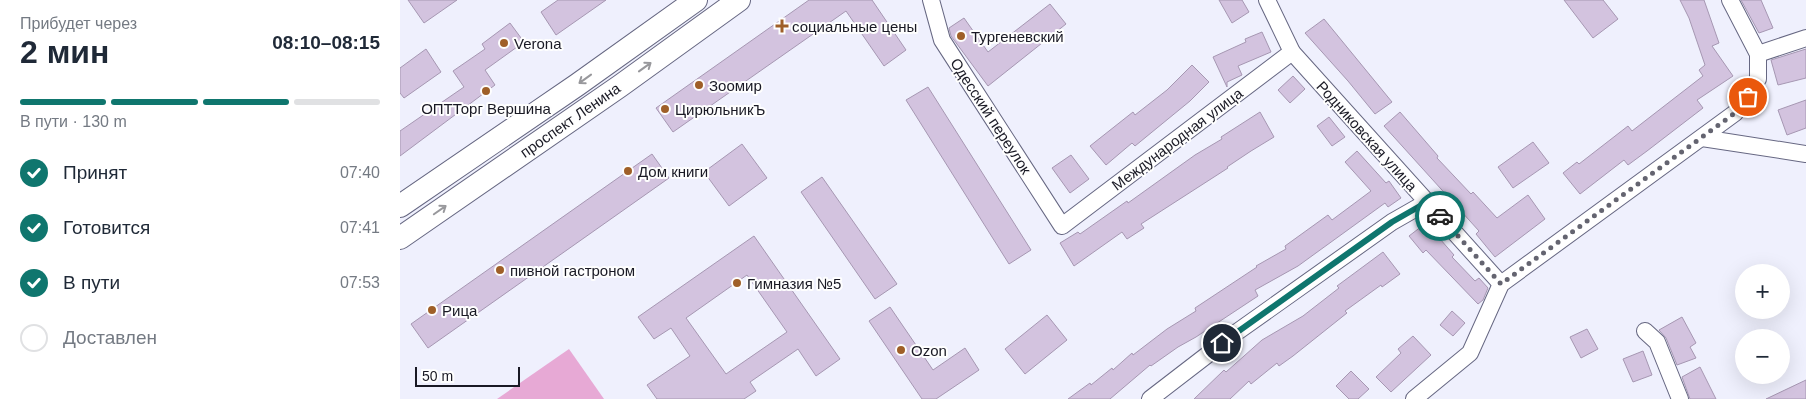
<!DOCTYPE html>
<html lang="ru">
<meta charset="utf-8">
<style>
body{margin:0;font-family:Arial,sans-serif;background:#f2f2f3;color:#1f2937;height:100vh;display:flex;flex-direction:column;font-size:19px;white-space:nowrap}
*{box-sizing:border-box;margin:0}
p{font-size:16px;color:#747a83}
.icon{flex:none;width:28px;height:28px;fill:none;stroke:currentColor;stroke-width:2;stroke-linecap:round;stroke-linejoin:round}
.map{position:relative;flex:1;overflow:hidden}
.details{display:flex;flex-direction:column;background:#fff;width:400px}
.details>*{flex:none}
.tools{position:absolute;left:1335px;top:264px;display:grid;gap:10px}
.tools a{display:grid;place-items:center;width:55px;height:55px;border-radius:50%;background:#fff;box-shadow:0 5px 20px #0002;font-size:25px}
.scale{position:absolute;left:15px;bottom:12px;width:105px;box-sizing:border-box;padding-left:5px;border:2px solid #191924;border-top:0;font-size:14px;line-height:18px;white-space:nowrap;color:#191924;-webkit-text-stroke:4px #fefefe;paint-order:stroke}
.pin{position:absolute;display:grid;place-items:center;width:42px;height:42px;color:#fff;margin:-21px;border:2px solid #fff;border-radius:50%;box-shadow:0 1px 5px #0007}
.courier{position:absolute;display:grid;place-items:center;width:50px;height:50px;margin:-25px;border:4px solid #0f766e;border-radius:50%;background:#fff;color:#222;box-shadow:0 1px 6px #0007}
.head em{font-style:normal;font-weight:700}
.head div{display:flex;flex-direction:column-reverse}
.head{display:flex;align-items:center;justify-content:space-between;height:85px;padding:0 20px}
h1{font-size:32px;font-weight:700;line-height:38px}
.bar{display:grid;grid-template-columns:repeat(4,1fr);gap:8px 5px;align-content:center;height:60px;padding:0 20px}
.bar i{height:6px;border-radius:4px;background:#e0e1e3}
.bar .on{background:#0f766e}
.bar p{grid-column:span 4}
ol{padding:0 20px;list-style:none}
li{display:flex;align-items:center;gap:15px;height:55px}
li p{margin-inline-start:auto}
li .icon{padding:5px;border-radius:50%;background:#0f766e;color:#fff;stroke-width:4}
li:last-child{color:#747a83}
li i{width:28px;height:28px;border:2px solid #e0e1e3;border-radius:50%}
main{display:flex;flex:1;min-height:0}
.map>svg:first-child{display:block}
.green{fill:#e7a9d5}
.building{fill:#d3c3df;stroke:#a697b2;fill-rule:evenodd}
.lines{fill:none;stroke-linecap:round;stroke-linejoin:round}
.minor-casing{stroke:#666782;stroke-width:18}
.secondary-casing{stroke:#666782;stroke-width:24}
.minor{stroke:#fff;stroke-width:16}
.secondary{stroke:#fff;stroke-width:22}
.oneway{stroke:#98989c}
.done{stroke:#646470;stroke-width:5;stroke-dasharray:0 9}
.route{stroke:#0f766e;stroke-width:6}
.poi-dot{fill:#9f5f28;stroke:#fefefe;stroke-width:2}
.labels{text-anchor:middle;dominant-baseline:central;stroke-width:4;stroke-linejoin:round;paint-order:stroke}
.poi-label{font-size:15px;fill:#191924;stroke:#fefefe;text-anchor:start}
.street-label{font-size:15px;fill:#191924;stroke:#fefefe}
</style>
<main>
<section class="details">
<div class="head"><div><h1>2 мин</h1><p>Прибудет через</p></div><em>08:10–08:15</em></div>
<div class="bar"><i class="on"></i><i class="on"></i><i class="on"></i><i></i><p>В пути · 130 m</p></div>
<ol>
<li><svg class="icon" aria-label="check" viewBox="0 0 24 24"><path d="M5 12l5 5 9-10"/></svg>Принят<p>07:40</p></li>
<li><svg class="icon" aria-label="check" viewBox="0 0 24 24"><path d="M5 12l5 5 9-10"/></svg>Готовится<p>07:41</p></li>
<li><svg class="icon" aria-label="check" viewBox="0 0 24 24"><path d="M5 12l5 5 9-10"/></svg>В пути<p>07:53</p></li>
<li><i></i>Доставлен</li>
</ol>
</section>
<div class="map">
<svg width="1406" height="399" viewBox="0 0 1406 399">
<rect width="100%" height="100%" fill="#eff0fd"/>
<path class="green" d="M169,349l35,50h-107z"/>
<g class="building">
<path d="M8,0h49l-33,23z"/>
<path d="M158,0h48l-50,35 -15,-23z"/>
<path d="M409,0h63l34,50 -22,16 -38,-55 -173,121 -17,-24z"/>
<path d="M819,0h23l7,12 -17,11z"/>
<path d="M1164,0h39l15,19 -25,19z"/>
<path d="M1280,0h24l15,43 -7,3 21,30 -36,24 6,8 -56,43 -19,14 -4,-5 -44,34 -17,-21 14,-11 2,2 49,-38 4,5 71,-55 -4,-6 6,-5 -16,-47z"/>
<path d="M1341,0h20l12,28 -14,5z"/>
<path d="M650,4l16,20 -78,62 -37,-50 -2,-8 15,-10 24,34z"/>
<path d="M924,19l68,83 -17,12 -27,-33 -43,-48z"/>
<path d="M110,23l14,19 -39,28 10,15 -95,71v-25l64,-44 -11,-16 32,-22 -3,-5z"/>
<path d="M862,32l9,20 -33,14 4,9 -15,7v5l-14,-30 33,-15 -1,-3z"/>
<path d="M26,49l15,23 -37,26 -4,-5v-25z"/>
<path d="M1406,49v29l-28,7 -7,-25z"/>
<path d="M792,65l17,17 -19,19 -55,45 -3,-3 -26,22 -16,-19 43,-34 2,3 32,-25z"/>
<path d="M893,76l12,13 -15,14 -12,-13z"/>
<path d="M528,87l103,163 -22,14 -103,-164z"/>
<path d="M1406,100v28l-19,7 -9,-25z"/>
<path d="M860,112l14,25 -23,14 -24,16 1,1 -87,56 3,4 -17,11 -5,-7 -48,34 -14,-23 18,-11 2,2 47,-33 1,2 67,-48 27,-16 -1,-2z"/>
<path d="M1000,112l38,44 -1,2 34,36 2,-2 24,26 31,-23 17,24 -50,38 -19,-23 3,-3 -95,-105z"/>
<path d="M929,117l16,20 -13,9 -15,-20z"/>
<path d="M1133,142l16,21 -36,25 -15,-21z"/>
<path d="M342,144l25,34 -38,28 -25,-34z"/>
<path d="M957,151l29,32 3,-2 12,17 -13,9 -3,-4 -87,63 -43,24 3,6 -62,41 -18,10 -27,19 -1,-1 -40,34h-42l22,-16 1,2 21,-17 1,2 19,-17 1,2 34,-26 29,-18 -1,-3 62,-41 -1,-1 30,-17 -1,-3 43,-31 4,5 39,-29 -26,-29z"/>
<path d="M252,154l17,24 -241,170 -17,-24z"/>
<path d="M671,155l18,24 -19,14 -18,-25z"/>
<path d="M422,177l75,107 -22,15 -74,-107z"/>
<path d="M1026,223l28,32 -2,2 23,24 4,-3 9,10 -5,12 -5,4 -52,-54 -3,3 -14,-17z"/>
<path d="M354,236l86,123 -24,17 -18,-27 -48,33 6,9 -12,8h-87l-10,-14 43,-29 -19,-28 -17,11 -16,-22zM347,275l40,57 -61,42 -40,-56z"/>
<path d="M983,252l17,22 -18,13 -1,-2 -36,26 2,2 -54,43 -14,10 -2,-3 -26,21 -2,-3 -19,18h-36l30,-29 2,2 36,-32 41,-24 36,-28 -2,-2z"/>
<path d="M490,307l43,63 32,-22 14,22 -43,29h-14l-53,-78z"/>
<path d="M1052,311l13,12 -12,13 -13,-11z"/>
<path d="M647,315l20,25 -42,34 -20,-25z"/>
<path d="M1282,317l14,26 -6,4 6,11 -19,7 -11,-27 -7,-8z"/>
<path d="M1187,329l11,20 -17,9 -11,-21z"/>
<path d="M1013,336l18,19 -40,37 -15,-15 25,-24 -3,-4z"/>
<path d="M1243,351l9,24 -19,7 -10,-23z"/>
<path d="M1300,367l16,32h-26l-8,-22z"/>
<path d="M951,371l18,18 -11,10h-9l-13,-13z"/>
<path d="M1406,380v19h-40z"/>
</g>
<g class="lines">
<g class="minor-casing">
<g id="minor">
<path d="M531,0l11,40 120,186 230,-174"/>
<path d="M867,0l25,52 209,232"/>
<path d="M1358,54l48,-16"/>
<path d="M1302,138l104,16"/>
<path d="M1245,331l12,11 23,57"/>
<path d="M750,399l87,-67 155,-110 35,-20"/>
<path d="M1014,399l56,-46 31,-69 234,-171 23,-34v-25l-28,-54"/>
</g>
</g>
<g class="secondary-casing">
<g id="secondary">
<path d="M0,206l177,-121 119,-85"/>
<path d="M0,238l220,-152 119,-86"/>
</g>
</g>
<use href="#minor" class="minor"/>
<use href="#secondary" class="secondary"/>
</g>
<defs><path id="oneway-shaft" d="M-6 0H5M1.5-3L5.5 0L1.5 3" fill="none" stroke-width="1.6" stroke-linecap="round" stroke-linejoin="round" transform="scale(1.25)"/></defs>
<g class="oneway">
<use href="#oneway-shaft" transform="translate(245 67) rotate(-36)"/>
<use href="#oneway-shaft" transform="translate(185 79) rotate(144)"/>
<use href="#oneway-shaft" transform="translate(40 210) rotate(-35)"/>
</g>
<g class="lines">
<path class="done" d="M1040,216l61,68 234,-171 13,-16"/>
<path class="route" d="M822,343l170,-121 35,-20 13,14"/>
</g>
<g class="poi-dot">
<path d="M379.5 18.5h5v5h5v5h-5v5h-5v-5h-5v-5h5z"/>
<circle cx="561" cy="36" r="5"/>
<circle cx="104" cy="43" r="5"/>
<circle cx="299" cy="85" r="5"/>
<circle cx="86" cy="91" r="5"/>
<circle cx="265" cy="109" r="5"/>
<circle cx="228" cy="171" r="5"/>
<circle cx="100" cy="270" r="5"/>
<circle cx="337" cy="283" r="5"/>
<circle cx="32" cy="310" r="5"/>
<circle cx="501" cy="350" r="5"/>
</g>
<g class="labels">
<g class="poi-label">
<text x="392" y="26">социальные цены</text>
<text x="571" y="36">Тургеневский</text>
<text x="114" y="43">Verona</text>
<text x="309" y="85">Зоомир</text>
<text x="86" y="108" text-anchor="middle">ОПТТорг Вершина</text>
<text x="275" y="109">ЦирюльникЪ</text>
<text x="238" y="171">Дом книги</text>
<text x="110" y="270">пивной гастроном</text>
<text x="347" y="283">Гимназия №5</text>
<text x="42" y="310">Рица</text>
<text x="511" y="350">Ozon</text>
</g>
<g class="street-label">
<text transform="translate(591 116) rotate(57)">Одесский переулок</text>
<text transform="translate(170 120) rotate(-35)">проспект Ленина</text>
<text transform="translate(967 136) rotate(48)">Родниковская улица</text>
<text transform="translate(777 139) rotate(-37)">Международная улица</text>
</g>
</g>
</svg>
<div class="tools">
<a>+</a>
<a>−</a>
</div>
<div class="scale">50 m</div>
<div class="pin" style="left:1348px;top:97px;background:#ea580c"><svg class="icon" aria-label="bag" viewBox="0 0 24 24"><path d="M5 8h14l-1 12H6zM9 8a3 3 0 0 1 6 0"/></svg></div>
<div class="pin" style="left:822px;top:343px;background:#1f2937"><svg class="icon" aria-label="home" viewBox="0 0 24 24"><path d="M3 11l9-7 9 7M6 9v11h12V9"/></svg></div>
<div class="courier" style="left:1040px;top:216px"><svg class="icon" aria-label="car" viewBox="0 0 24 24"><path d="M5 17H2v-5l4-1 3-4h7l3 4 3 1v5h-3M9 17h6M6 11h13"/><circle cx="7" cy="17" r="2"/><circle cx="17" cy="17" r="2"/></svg></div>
</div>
</main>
